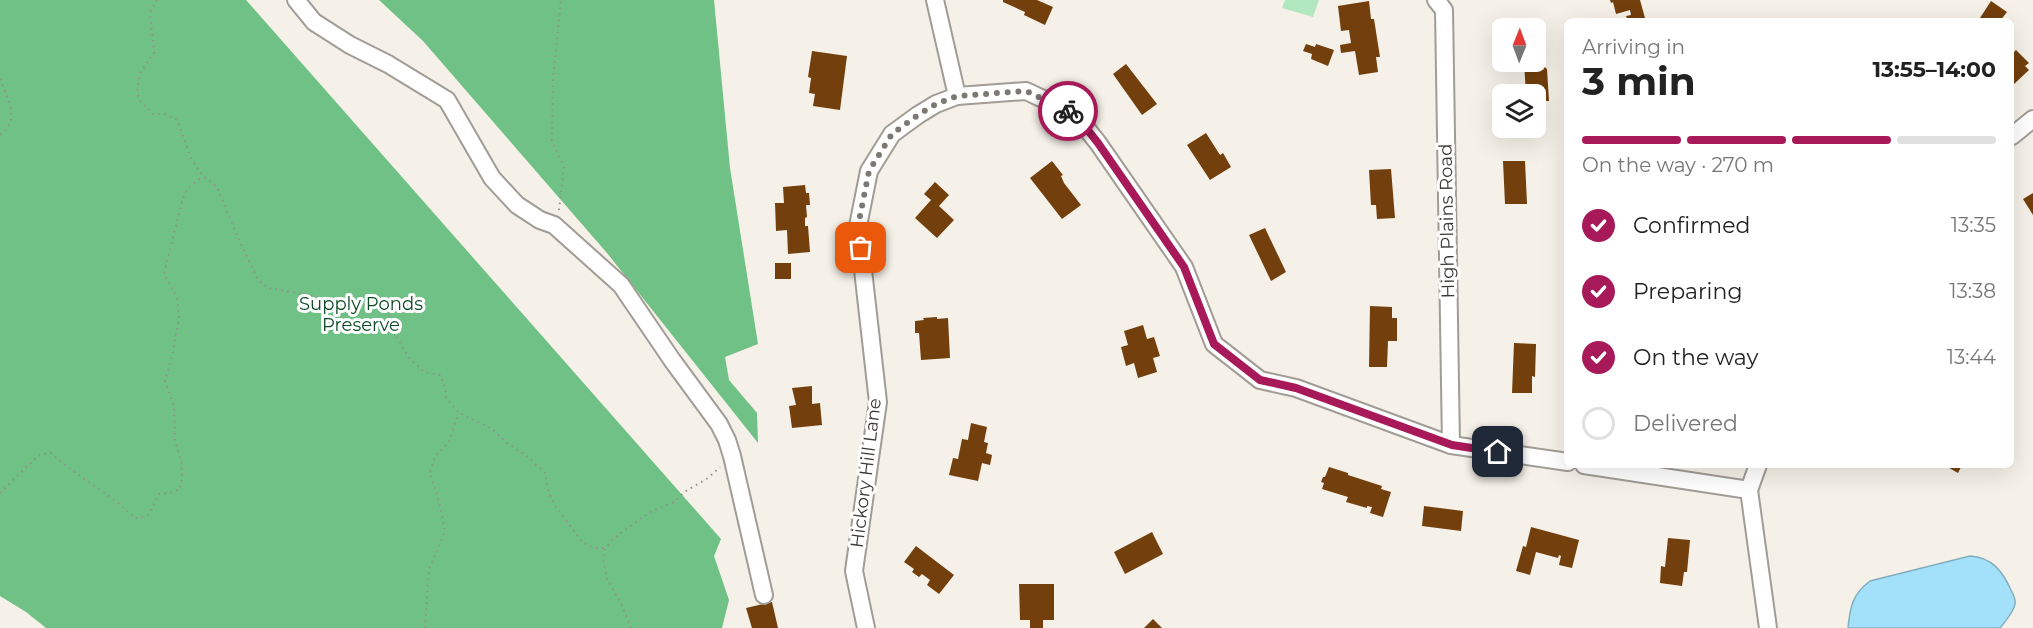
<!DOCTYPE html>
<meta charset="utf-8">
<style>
body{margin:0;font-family:Montserrat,sans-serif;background:#f6f6f6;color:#222;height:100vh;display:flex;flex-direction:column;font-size:22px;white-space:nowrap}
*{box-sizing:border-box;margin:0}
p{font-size:20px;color:#767676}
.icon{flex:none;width:33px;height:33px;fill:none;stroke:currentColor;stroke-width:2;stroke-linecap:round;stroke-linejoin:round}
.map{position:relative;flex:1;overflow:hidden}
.drawer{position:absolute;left:1564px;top:18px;width:450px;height:450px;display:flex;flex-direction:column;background:#fff;border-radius:9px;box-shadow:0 6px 24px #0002}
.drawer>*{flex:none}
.needle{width:39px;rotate:1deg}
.fabs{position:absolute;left:1492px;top:18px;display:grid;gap:12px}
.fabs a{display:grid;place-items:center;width:54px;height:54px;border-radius:9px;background:#fff;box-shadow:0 6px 24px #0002;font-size:30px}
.pin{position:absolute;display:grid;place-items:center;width:51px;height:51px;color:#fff;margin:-26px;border-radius:12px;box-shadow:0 3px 9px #0006}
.courier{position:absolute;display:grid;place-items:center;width:60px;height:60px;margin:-30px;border:4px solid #a71958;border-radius:50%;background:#fff;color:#222;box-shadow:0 2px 8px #0007}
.head em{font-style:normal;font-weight:700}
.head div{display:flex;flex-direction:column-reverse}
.head{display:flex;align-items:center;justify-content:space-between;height:102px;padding:0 18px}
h1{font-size:39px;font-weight:700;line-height:45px}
.bar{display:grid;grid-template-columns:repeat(4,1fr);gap:9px 6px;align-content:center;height:72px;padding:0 18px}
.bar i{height:8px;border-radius:4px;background:#e0e0e0}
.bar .active{background:#a71958}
.bar p{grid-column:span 4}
ol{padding:0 18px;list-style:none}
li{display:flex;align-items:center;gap:18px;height:66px}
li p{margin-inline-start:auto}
li .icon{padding:6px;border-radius:50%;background:#a71958;color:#fff;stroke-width:4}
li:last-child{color:#767676}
li i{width:33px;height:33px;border:3px solid #e0e0e0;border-radius:50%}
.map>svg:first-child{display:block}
.green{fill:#b2e8bf}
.forest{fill:#6fc186}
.water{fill:#a3e0f9;stroke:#84aebe;stroke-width:1.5}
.building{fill:#733f0c}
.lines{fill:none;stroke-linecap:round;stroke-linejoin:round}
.minor-casing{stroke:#a19c95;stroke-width:20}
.path{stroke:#94918b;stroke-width:2;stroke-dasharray:1.5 4.5;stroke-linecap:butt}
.minor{stroke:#fff;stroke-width:16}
.done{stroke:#7c7974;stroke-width:6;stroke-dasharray:0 10.8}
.route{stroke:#a71958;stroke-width:8}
.labels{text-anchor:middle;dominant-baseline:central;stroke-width:6;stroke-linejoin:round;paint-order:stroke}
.street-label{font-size:18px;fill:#3b3936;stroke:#fff}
.park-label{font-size:18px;fill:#0d4c26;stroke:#fff}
</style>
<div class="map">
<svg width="2033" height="628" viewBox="0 0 2033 628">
<rect width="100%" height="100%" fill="#f5f1e8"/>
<path class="green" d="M1285,0h34l-6,17 -31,-9z"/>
<g class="forest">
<path d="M0,0h246l475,539 -7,17 15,44 -7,28h-676l-20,-16 -26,-16z"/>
<path d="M379,0h335l16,168 28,176 -33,13 4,23 28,33 1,30 -151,-190 -184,-212z"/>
</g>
<path class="water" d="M1970,556c22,1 33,16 41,34 2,4 5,9 4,14 -1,7 -10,18 -15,24h-152c2,-20 4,-34 22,-47z"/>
<g class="building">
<path d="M1003,0h34l16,7 -8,18 -21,-10 1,-3 -22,-10z"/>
<path d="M1610,0h30l5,18 -9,3h-8l-2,-5 5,-1 -1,-5 -14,4 -3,-12 -2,1z"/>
<path d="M1369,1l2,18h3l6,38h-4l2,15 -19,3 -4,-24 -14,2 -1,-8 11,-2 -2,-13 -8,1 -3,-25z"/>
<path d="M1991,1l16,11 -7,9h-22z"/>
<path d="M1306,44l9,3 1,-3 18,6 -6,16 -17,-7 1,-5 -9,-3z"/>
<path d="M2016,50l13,13 -4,3 4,4 -16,15 -1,-2v-29z"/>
<path d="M812,51l35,5 -7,54 -27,-4 2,-12 -6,-1 2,-15 -3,-1z"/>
<path d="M1536,53h4l1,11 6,5 2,32h-13v-7h-10l-2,-32h12z"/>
<path d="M1126,64l31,40 -15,11 -29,-41z"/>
<path d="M1206,133l14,22 3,-2 8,14 -21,13 -23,-35z"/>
<path d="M1052,161l11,14 -2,1 3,7 17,22 -19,14 -32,-41z"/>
<path d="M1503,161h22l2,43h-22z"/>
<path d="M1391,169l4,49 -18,1 -1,-14h-5l-2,-35z"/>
<path d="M935,182l14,13 -10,11 15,14 -17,18 -22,-20 16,-18 -7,-6z"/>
<path d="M805,185l1,8h3l1,12h-4l1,12 -2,1v8h3l2,26 -22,2 -1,-24 -11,1 -1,-28h9l-1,-16z"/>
<path d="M2033,193v22l-10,-16z"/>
<path d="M1265,228l21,44 -15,9 -22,-46z"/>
<rect x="775" y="263" width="16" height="16"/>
<path d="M1370,306l22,1v11h5v23h-9l-1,26h-18z"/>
<path d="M937,317v2l11,-1 2,40 -29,2 -2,-27h-4v-12l9,-1 -1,-2z"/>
<path d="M1143,325l4,14 7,-2 6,19 -7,2 4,14 -19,6 -4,-15 -8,3 -5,-19 7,-2 -4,-14z"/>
<path d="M1514,343l22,1 -1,33 -3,-1v17h-20z"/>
<path d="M812,386v18l8,-1 2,22 -30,3 -3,-22 7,-1 -4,-17z"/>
<path d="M971,423l16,4 -3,15 4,1 -2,10 6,2 -2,10 -8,-2 -4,18 -29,-6 4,-17 5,1 4,-20 6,1z"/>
<path d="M1944,465h18l-4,8z"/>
<path d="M1329,467l19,6v2l34,11 -1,3 10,3 -8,25 -13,-4 2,-6 -5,-1v2l-21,-6 2,-5 -26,-8 2,-6 -3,-1 2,-5h2z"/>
<path d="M1424,506l39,5 -2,20 -39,-5z"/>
<path d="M1531,527l48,13 -7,28 -13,-3 2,-9 -2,-1 -1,3 -22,-6 -6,23 -14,-4 7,-25 3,1z"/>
<path d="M1152,532l11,22 -38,20 -11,-22z"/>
<path d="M1668,538l22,2 -3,32h-3l-2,14 -22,-3 1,-17 4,1z"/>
<path d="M916,546l38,29 -15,19 -12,-9 3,-5 -8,-6 -3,3 -7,-5 2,-3 -10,-7z"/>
<path d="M1019,584h35v36h-11v8h-13v-8h-10z"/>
<path d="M772,602l6,26h-26l-6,-20z"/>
<path d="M1153,619l9,9h-18z"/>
</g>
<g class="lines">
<g class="minor-casing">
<g id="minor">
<path d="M296,0l18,22 36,23 38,19 59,36 45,78 25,27 23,15 14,5 67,60 51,75 47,64 8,16 5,16 32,139"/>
<path d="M935,0l22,96"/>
<path d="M1436,0l8,10 7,435"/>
<path d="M2012,136l21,-17"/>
<path d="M1584,465l165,25"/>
<path d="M1758,465l-9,25 19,138"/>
<path d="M866,628l-12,-57 24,-169 -20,-176 11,-55 23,-37 26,-19 18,-11 21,-8 69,-5 49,23 23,29 86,124 30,77 46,36 36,8 155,57 117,17"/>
</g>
</g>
<g class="path">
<path d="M157,0l-7,12 4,41 -14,20 -3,19 3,9 13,13h12l12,6 15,40 11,16 14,11 18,44 23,49 10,8 42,7 25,8 48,3 6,8 1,12 19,32 15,14 16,3 5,12 1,11 13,15 32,15 16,15 20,13 18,17 4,20 7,14 27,36 12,5h10"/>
<path d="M0,79c7,20 22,39 0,56"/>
<path d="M559,210l5,-43 -12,-27 1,-60 8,-80"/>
<path d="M0,493l39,-38 12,-2c20,19 44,32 66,49 9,7 11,13 22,17l10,-5 10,-20 11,-1 10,-4 2,-13 -1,-15 -6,-20 -1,-36 -9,-24 8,-29 6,-34 -2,-21 -13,-23 19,-76 5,-10 15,-12"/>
<path d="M425,628l4,-59 16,-37 -5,-27 -10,-32 3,-12 5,-8 11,-11 10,-29"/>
<path d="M631,628l-10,-25 -14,-24 -4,-21 2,-10 9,-10 15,-11 21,-15 24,-10 12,-11 22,-13 12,-11"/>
</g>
<use href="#minor" class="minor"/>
</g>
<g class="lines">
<path class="done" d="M861,248l-3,-22 11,-55 23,-37 26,-19 18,-11 21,-8 69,-5 42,20"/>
<path class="route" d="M1068,111l7,3 23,29 86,124 30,77 46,36 36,8 156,57 46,7"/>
</g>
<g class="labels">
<g class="street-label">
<text transform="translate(1447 221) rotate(-91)">High Plains Road</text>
<text transform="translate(866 473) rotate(-83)">Hickory Hill Lane</text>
</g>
<g class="park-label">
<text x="361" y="304">Supply Ponds<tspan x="361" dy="21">Preserve</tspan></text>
</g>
</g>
</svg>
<div class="fabs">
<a><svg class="needle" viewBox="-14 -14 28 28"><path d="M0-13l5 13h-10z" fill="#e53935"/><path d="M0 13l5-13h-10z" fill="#767676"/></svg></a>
<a><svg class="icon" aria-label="layers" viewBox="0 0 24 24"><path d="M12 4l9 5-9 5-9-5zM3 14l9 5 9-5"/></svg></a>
</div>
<div class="pin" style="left:861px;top:248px;background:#ea580c"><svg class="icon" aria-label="bag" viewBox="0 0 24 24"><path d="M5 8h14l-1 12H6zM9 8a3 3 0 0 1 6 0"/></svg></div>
<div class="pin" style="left:1498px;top:452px;background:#1f2937"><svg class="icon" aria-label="home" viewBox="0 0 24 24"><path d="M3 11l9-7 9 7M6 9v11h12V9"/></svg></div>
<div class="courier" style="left:1068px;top:111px"><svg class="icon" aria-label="bike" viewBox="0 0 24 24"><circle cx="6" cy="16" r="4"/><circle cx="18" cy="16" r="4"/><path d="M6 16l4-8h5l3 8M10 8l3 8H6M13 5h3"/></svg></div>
<section class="drawer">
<div class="head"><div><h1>3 min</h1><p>Arriving in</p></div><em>13:55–14:00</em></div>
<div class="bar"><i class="active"></i><i class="active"></i><i class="active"></i><i></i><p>On the way · 270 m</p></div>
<ol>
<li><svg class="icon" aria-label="check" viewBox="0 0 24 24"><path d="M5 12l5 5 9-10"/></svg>Confirmed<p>13:35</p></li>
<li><svg class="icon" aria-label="check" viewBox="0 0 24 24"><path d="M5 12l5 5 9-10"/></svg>Preparing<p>13:38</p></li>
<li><svg class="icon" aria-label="check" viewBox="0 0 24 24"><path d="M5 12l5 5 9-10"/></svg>On the way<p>13:44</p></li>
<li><i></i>Delivered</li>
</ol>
</section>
</div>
